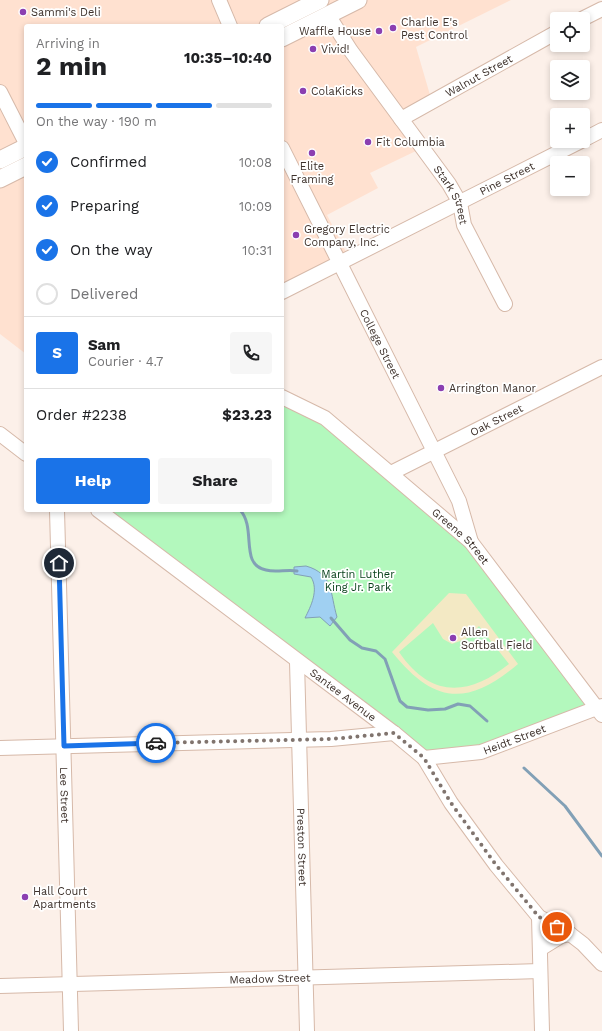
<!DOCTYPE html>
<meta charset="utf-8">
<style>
body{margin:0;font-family:"Work Sans",sans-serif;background:#f6f6f6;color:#202124;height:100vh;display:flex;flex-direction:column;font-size:15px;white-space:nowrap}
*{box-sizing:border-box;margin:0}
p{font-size:13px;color:#757577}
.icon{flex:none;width:22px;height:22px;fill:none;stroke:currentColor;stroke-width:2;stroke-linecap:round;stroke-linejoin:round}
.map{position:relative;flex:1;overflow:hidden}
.sheet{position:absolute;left:24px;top:24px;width:260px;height:488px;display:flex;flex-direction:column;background:#fff;border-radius:4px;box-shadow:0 2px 6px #0003}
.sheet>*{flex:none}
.buttons{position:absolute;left:550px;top:12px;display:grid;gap:8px}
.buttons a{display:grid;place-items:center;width:40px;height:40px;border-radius:4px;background:#fff;box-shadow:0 2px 6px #0003;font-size:20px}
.pin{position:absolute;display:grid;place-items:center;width:34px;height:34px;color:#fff;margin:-17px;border:2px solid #fff;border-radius:50%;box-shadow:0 1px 4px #0007}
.courier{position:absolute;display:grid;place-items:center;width:40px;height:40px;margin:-20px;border:3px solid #1a73e8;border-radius:50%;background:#fff;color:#222;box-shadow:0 1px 5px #0007}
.headline em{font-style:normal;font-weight:700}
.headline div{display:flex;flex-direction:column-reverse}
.headline{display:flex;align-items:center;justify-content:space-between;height:68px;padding:0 12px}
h1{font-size:26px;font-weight:700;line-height:30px}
.bar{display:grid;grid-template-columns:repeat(4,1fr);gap:6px 4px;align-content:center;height:48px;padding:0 12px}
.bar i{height:5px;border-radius:3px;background:#e0e0e0}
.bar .selected{background:#1a73e8}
.bar p{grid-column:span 4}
.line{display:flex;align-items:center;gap:10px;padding:0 12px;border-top:1px solid #e0e0e0}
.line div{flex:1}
.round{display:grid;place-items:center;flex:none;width:42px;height:42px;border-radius:4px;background:#f6f6f6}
ol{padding:0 12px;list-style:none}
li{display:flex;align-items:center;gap:12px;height:44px}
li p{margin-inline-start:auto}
li .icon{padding:4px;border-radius:50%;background:#1a73e8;color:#fff;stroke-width:4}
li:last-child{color:#757577}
li i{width:22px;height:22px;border:2px solid #e0e0e0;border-radius:50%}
.action{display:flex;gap:8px;margin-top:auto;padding:8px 12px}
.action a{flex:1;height:46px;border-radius:4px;background:#1a73e8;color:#fff;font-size:16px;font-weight:700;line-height:46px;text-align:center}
.action a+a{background:#f6f6f6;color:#202124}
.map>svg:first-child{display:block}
.built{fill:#ffe1d0}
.green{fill:#b3f8bd}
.sand{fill:#f3e9c4;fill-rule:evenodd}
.water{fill:#a0d0f2;stroke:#82a0b6}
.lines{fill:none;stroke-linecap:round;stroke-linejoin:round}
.stream{stroke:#82a0b6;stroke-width:3}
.minor-casing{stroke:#d6b9a9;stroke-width:16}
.major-casing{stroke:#d6b9a9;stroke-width:19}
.minor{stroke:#fff;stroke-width:14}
.major{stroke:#fff;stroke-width:17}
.done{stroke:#80746e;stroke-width:4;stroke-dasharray:0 7.2}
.route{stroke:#1a73e8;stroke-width:5}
.poi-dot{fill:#8b3fb1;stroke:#fff;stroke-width:1.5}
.labels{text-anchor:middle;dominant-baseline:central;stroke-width:3.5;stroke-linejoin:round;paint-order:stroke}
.poi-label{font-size:11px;fill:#3d312b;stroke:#fff;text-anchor:start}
.street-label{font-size:11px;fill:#3d312b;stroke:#fff}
.park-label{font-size:11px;fill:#053f18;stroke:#fff}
</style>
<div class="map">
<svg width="602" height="1031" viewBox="0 0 602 1031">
<rect width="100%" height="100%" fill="#fcf0e9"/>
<path class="built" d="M0,0h511l-95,47 14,48 -36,23 24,32 -48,23 8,15 -51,27 19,37 -64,32v-258h-256v328l-26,-20z"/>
<path class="green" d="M282,397l43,21 146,124 125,166 -115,44 -57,6 -326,-248h184z"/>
<path class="sand" d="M449,593l17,1 52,70c-51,43 -84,40 -126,-12zM433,623l10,16 9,5 16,-6 11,-12 30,38c-40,32 -78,35 -110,-12z"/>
<path class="water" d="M306,566c28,8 24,28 31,51l-7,9 -10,-9 -15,1c6,-12 14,-28 6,-41l-17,-3v-7z"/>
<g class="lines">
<g class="stream">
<path d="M240,510c17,18 -1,55 26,60 10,3 21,-1 31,1"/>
<path d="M331,618l19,22 12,8 14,3 9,8 15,42 7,6 21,3 17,-1 13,-5 12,2 17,15"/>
<path d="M524,768l41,38 37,50"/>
</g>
<g class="minor-casing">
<g id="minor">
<path d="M219,0l11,26"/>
<path id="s1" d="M328,15l23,36 98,133 11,19 4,22 41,79"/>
<path d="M582,19l20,-10"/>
<path d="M0,92l26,51"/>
<path id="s2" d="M401,119l156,-87"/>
<path d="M583,140l19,-10"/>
<path id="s3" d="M282,148l177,353 12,41"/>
<path id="s4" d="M282,292l299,-151"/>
<path id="s5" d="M282,397l43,21 146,124 131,173"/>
<path d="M0,434l26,20"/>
<path id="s6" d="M391,473l211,-106"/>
<path id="s7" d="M57,510l14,521"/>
<path id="s8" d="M98,510l296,223 30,25 27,45 45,62 43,52 31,17 13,10 19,20"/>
<path id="s9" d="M297,662l10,369"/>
<path d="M0,748l331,-9 63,-6"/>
<path id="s10" d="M424,758l57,-6 121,-46"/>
<path d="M539,917l3,114"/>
<path d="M540,949l21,-13 9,-2"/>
<path id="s11" d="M0,986l540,-15"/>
</g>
</g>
<g class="major-casing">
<g id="major">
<path d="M268,26l52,-26"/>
<path d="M282,38l76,-38"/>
<path d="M0,160l26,-13"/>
<path d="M0,179l26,-13"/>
</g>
</g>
<use href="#minor" class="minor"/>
<use href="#major" class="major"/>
</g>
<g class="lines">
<path class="done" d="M156,743l176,-4 62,-6 30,25 27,45 45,62 43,52 18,10"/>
<path class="route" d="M59,563l5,183 92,-3"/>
</g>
<g class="poi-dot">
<circle cx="23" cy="12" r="4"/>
<circle cx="393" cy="28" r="4"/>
<circle cx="379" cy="31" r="4"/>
<circle cx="313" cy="49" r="4"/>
<circle cx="303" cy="91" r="4"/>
<circle cx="368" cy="142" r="4"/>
<circle cx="312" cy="153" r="4"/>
<circle cx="296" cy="235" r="4"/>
<circle cx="441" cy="388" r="4"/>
<circle cx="453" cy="638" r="4"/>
<circle cx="25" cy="897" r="4"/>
</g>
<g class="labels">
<g class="poi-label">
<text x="31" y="12">Sammi's Deli</text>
<text x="401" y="22">Charlie E's<tspan x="401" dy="13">Pest Control</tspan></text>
<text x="371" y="31" text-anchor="end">Waffle House</text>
<text x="321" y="49">Vivid!</text>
<text x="311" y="91">ColaKicks</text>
<text x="376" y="142">Fit Columbia</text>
<text x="312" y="166" text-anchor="middle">Elite<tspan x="312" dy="13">Framing</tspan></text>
<text x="304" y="229">Gregory Electric<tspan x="304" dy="13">Company, Inc.</tspan></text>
<text x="449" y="388">Arrington Manor</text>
<text x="461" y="632">Allen<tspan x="461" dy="13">Softball Field</tspan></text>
<text x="33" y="891">Hall Court<tspan x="33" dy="13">Apartments</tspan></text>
</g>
<g class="street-label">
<text stroke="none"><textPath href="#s2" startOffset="89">Walnut Street</textPath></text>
<text stroke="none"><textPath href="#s4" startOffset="252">Pine Street</textPath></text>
<text stroke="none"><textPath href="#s1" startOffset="219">Stark Street</textPath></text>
<text stroke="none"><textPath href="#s3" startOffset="219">College Street</textPath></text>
<text stroke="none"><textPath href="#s6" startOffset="118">Oak Street</textPath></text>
<text stroke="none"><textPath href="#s5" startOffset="228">Greene Street</textPath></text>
<text stroke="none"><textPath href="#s8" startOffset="307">Santee Avenue</textPath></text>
<text stroke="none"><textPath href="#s10" startOffset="93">Heidt Street</textPath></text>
<text stroke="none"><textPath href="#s7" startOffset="285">Lee Street</textPath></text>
<text stroke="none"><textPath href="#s9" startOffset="185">Preston Street</textPath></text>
<text stroke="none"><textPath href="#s11" startOffset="270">Meadow Street</textPath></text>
</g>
<g class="park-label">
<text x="358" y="574">Martin Luther<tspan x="358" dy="13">King Jr. Park</tspan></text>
</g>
</g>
</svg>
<div class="buttons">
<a><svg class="icon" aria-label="locate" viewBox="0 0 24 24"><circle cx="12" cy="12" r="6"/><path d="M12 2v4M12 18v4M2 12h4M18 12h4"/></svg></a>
<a><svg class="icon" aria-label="layers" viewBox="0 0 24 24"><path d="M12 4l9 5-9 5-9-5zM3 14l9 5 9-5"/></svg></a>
<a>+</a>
<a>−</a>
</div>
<div class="pin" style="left:557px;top:927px;background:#ea580c"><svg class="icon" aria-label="bag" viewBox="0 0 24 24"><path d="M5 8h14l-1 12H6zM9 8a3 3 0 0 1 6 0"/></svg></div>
<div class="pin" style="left:59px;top:563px;background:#1f2937"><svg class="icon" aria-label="home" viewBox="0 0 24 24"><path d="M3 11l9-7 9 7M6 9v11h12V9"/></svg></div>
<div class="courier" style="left:156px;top:743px"><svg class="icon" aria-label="car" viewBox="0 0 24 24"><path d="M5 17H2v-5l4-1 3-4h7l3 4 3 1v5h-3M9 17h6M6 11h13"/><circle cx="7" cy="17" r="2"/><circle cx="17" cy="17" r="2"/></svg></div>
<section class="sheet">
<div class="headline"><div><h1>2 min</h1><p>Arriving in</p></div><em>10:35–10:40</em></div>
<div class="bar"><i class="selected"></i><i class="selected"></i><i class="selected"></i><i></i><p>On the way · 190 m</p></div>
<ol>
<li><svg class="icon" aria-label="check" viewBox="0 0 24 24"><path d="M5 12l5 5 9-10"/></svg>Confirmed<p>10:08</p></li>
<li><svg class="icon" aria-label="check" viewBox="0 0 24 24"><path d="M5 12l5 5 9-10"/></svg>Preparing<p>10:09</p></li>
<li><svg class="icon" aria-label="check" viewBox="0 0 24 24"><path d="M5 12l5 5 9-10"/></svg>On the way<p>10:31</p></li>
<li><i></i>Delivered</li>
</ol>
<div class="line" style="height:72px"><b class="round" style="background:#1a73e8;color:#fff">S</b><div><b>Sam</b><p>Courier · 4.7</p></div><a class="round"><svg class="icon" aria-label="phone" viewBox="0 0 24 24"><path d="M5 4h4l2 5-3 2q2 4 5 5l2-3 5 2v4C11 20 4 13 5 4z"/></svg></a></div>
<div class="line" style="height:52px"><div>Order #2238</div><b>$23.23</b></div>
<div class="action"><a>Help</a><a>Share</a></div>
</section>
</div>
